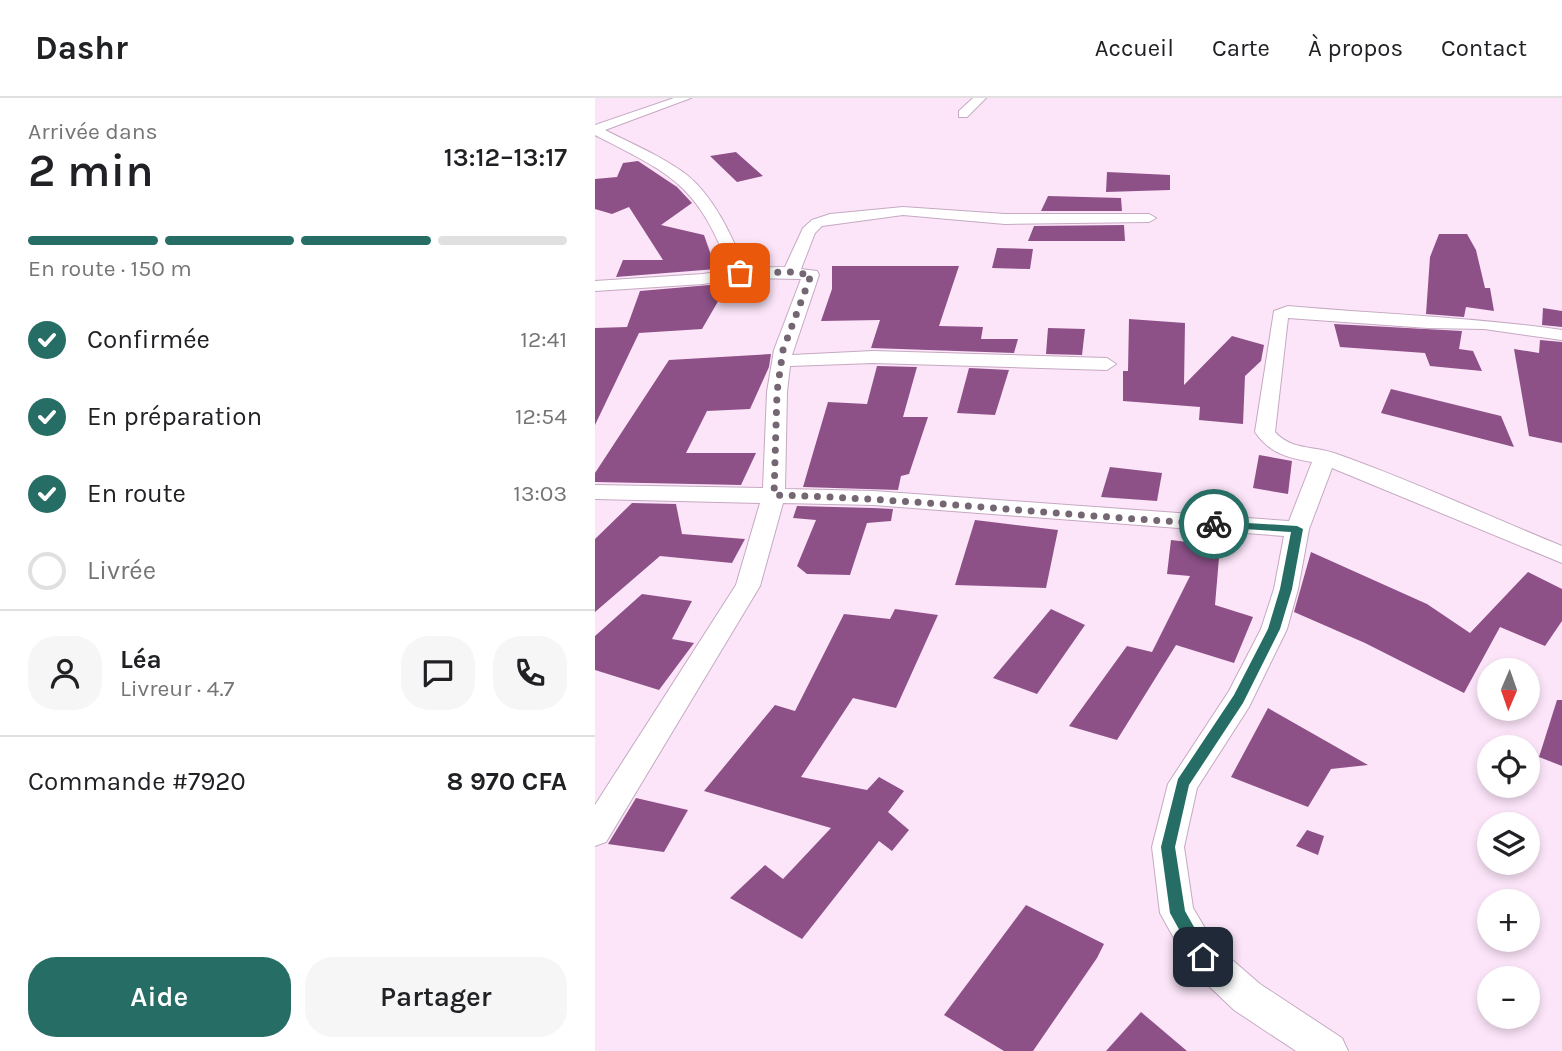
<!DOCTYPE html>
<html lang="fr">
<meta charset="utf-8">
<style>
body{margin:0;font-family:Karla,sans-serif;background:#f6f6f6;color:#202124;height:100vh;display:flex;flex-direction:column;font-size:26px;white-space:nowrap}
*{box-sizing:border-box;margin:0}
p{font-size:23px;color:#757577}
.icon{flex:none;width:38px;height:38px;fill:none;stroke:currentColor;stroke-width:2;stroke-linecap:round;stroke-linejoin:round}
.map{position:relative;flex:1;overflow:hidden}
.details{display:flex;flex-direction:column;background:#fff;width:595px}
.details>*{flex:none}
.needle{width:46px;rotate:182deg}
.tools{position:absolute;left:882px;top:560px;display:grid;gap:14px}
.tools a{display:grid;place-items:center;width:63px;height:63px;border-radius:50%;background:#fff;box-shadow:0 4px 10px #0003;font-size:35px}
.pin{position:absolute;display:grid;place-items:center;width:60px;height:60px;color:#fff;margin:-30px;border-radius:14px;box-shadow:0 4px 10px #0006}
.courier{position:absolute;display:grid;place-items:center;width:70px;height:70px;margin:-35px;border:5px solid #266e65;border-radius:50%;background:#fff;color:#222;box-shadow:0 2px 9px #0007}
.summary em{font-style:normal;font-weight:600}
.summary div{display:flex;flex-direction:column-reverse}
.summary{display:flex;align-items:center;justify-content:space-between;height:119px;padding:0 28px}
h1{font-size:46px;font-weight:600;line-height:52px}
.bar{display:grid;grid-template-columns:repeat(4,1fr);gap:10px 7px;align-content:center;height:84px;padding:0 28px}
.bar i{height:9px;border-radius:5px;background:#e0e0e0}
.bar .active{background:#266e65}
.bar p{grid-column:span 4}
.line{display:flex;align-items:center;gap:18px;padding:0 28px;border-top:2px solid #e0e0e0}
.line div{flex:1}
.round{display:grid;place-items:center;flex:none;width:74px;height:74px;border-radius:28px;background:#f6f6f6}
ol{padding:0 28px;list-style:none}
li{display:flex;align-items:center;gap:21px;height:77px}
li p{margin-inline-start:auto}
li .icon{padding:7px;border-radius:50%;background:#266e65;color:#fff;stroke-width:4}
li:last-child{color:#757577}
li i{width:38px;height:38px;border:4px solid #e0e0e0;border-radius:50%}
.action{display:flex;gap:14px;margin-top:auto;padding:14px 28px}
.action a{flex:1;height:80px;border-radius:28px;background:#266e65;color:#fff;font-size:28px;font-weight:600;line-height:80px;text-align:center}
.action a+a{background:#f6f6f6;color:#202124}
header{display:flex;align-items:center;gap:42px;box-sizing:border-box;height:98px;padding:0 35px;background:#fff;border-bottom:2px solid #e0e0e0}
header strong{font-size:33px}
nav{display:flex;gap:38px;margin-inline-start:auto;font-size:24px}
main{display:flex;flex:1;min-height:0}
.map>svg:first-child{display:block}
.building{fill:#8d5188}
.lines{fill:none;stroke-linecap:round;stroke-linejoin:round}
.minor-casing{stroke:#c5a9c2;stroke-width:2}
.minor{fill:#fff;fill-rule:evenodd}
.route{fill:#266e65}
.done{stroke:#756673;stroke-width:7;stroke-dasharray:0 12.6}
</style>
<header>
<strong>Dashr</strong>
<nav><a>Accueil</a><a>Carte</a><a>À propos</a><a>Contact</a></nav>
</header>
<main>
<section class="details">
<div class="summary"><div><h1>2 min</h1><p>Arrivée dans</p></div><em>13:12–13:17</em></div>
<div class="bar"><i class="active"></i><i class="active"></i><i class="active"></i><i></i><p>En route · 150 m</p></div>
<ol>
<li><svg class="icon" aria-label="check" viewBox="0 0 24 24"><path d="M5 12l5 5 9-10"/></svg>Confirmée<p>12:41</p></li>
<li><svg class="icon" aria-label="check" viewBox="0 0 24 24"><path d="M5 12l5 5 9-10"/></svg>En préparation<p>12:54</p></li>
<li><svg class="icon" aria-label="check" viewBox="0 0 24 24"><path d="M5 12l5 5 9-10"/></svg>En route<p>13:03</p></li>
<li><i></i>Livrée</li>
</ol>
<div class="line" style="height:126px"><a class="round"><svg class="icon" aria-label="person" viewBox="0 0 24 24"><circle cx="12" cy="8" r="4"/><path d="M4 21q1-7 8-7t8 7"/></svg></a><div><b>Léa</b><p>Livreur · 4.7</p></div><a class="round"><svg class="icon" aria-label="chat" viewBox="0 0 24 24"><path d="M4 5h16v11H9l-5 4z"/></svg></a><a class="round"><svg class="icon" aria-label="phone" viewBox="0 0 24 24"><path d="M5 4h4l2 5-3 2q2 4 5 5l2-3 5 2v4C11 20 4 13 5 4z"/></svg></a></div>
<div class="line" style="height:91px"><div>Commande #7920</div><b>8 970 CFA</b></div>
<div class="action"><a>Aide</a><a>Partager</a></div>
</section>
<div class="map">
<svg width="967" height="953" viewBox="0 0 967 953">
<rect width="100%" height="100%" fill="#fce5f9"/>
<g class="building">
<path d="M141,54l1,1 26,23 -26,6 -27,-26z"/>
<path d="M43,63l39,26 15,16 -31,22 43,10 12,34 -100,8 7,-17h40l-34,-53 -17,7 -17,-5v-30l22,-2 6,-14z"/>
<path d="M512,74l63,3v15l-64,2z"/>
<path d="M453,98l73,2 1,13h-81z"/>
<path d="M529,127l1,16h-97l6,-15z"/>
<path d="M844,136h28l9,16 9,38h5l4,23 -28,-4 -2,10 -38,-3 4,-57z"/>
<path d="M402,150l36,1 -3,20 -38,-1z"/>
<path d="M237,168h127l-20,60 44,1 -2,12h37l-4,14 -143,-5 9,-28 -59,1 11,-32z"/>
<path d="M126,186l3,7 -22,38 -63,4 -44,92v-97l32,-1 13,-36z"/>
<path d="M948,210l19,3v16l-20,-2z"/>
<path d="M534,221l56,4 -1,62 48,-49 32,9 -3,16 -16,15 -2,48 -44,-4 1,-13 -77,-6v-30h5z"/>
<path d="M739,226l128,7 -3,18 14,2 9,20 -52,-5 -5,-13 -85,-6z"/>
<path d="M453,230l37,1 -3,26 -36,-1z"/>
<path d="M945,242l22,2v101l-33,-7 -15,-87 25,4z"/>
<path d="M176,256l-2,13 -19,42 -43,2 -21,42h70l-15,32 -146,-3v-9l74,-113z"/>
<path d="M282,268l40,1 -14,50h25l-19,57 -8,2 -3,14 -95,-3 25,-85 39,2z"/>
<path d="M374,270l40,2 -14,45 -38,-2z"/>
<path d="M796,291l110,27 13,31 -133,-34z"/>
<path d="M664,357l33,6 -4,33 -35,-6z"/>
<path d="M515,369l52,6 -5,28 -56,-4z"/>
<path d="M37,405l44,1 6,30 63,5 -13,24 -72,-7 -65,56v-73z"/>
<path d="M202,408l76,2 20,1 -2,12 -24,2 -17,52 -43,-1 -10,-8 19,-46 -23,-2z"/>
<path d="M380,422l83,10 -12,58 -91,-3z"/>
<path d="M576,442l49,6 -5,59 38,12 -19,46 -58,-18 -59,95 -48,-14 58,-80 25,6 38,-76 -23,-2z"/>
<path d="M716,454l116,52 43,29 58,-61 34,17v32l-17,25 -45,-19 -36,66 -99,-50 -71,-31z"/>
<path d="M47,496l50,7 -20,38 22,4 -35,47 -64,-20v-34z"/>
<path d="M300,511l43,6 -42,93 -43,-10 -52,79 66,13 12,-13 25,14 -16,21 21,18 -17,21 -13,-10 -77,98 -72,-41 35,-33 18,14 48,-51 -127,-37 71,-86 20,6 49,-97 46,5z"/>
<path d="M456,511l34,16 -48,69 -44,-16z"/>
<path d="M962,602h5v66l-23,-9z"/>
<path d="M673,610l100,57 -37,4 -23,38 -77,-30z"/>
<path d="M41,700l52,12 -24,42 -56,-8z"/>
<path d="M712,732l17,6 -6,19 -22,-9z"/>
<path d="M431,807l78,39 -7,14 -64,93h-29l-60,-36z"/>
<path d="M546,914l46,39h-81z"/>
</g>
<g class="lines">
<g class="minor-casing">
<g id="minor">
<path d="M79,0h17l-86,32c27,14 57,26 82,45 27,22 45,61 58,93l40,-1 18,-39 9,-8 18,-6 73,-7 102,7h144l7,4 -7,4 -144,2 -102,-9 -81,11 -7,7 -14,36 16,2 2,4 -27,80 81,-4 234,7 9,6 -9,6 -234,-7 -83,3 -3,26 -2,97 88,2 416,30 23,-59c-24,-4 -43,-9 -57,-30l19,-121 14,-5c91,8 183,11 274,24v10l-78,-11 -56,-1 -140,-10 -13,114c16,18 38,14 59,21 77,27 152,62 228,93v17l-230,-95 -23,61 -11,60 -11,40 -38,78 -52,81 -13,59 9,61 22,37 45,39 82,54 6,13h-52l-62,-41 -43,-41 -31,-56 -8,-66 16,-63 61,-93 32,-62 13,-40 10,-53 -411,-31 -90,-2 -23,83 -154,256 -11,4v-41l141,-220 24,-82 -165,-4v-14l168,3 4,-96 7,-42 27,-71 -62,-1 -36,6 -108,7v-10l108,-7 27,-4c-33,-87 -58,-95 -135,-135v-10z"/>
<path d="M378,0h13l-19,19h-8v-6z"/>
</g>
</g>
<use href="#minor" class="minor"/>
</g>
<path class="route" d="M619,423l83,5 6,3 -11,60 -12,40 -37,74 -54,82 -14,62 10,64 26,46 -3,5 -5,3 -6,-3 -27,-49 -9,-66 17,-68 56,-84 34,-66 12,-40 11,-57 -80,-5 -2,-3z"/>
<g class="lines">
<path class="done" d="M145,175l51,-1 20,3 -28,75 -6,42 -3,103c147,4 293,21 440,29"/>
</g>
</svg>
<div class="tools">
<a><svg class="needle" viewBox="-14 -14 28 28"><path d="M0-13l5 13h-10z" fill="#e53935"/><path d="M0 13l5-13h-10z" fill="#757577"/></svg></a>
<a><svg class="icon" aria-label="locate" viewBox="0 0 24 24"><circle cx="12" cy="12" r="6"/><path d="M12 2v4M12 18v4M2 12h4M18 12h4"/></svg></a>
<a><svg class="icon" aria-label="layers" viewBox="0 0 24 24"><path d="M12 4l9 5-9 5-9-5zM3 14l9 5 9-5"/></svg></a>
<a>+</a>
<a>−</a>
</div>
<div class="pin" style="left:145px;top:175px;background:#ea580c"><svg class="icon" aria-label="bag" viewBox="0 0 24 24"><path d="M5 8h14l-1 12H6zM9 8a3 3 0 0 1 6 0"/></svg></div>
<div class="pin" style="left:608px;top:859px;background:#1f2937"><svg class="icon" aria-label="home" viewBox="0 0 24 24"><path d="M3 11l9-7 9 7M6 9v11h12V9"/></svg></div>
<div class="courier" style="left:619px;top:426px"><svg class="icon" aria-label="bike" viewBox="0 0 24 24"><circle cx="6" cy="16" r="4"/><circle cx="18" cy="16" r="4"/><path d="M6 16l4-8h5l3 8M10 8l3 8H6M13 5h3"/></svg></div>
</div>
</main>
